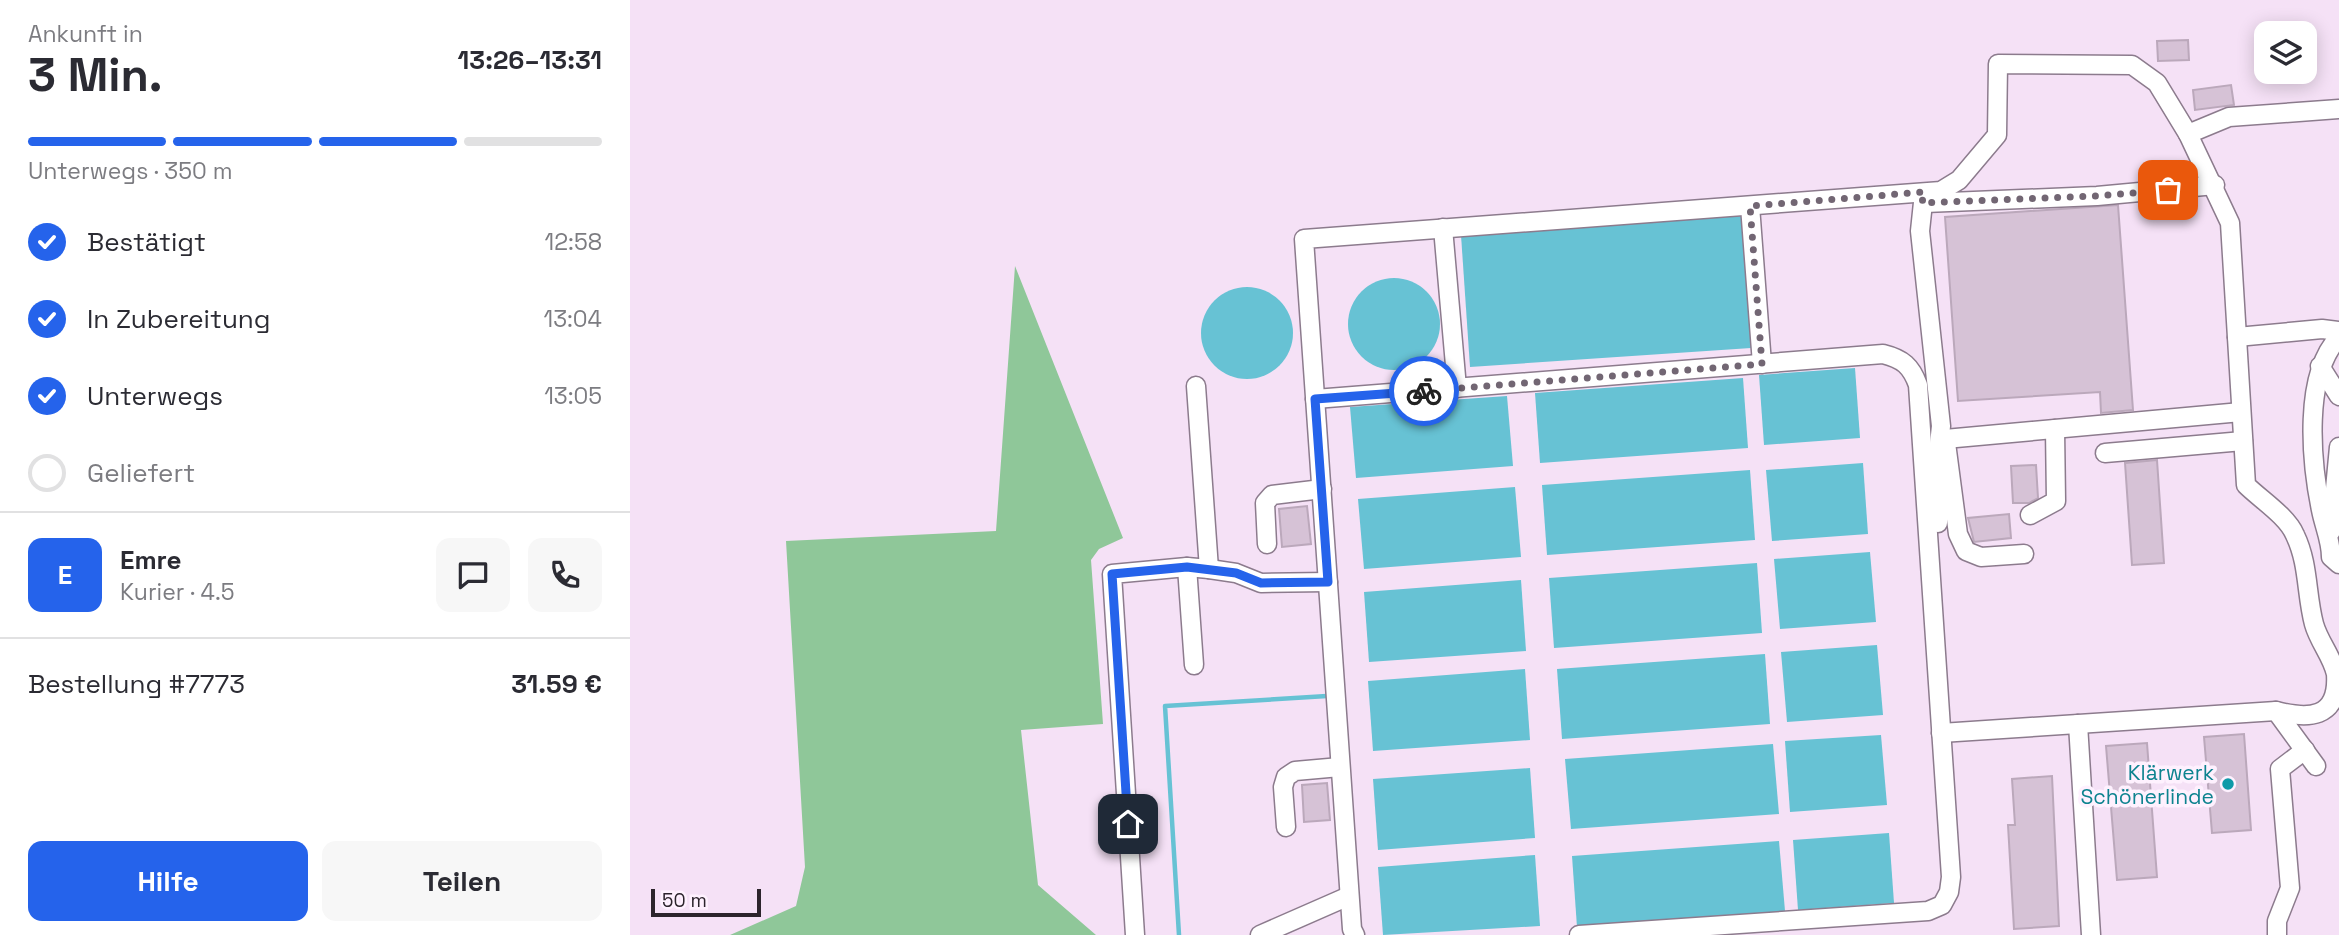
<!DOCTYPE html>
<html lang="de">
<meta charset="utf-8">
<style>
body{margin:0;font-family:"Space Grotesk",sans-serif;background:#f7f7f7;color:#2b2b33;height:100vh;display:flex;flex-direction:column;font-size:26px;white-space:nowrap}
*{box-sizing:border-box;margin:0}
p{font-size:23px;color:#7c7c81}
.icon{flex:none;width:38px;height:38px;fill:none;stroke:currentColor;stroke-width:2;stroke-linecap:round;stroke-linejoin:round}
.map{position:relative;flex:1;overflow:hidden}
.details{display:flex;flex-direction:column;background:#fff;width:630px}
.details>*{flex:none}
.controls{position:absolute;left:1624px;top:21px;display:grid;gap:14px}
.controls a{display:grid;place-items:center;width:63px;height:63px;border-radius:14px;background:#fff;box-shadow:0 4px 18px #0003;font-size:35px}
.scale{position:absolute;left:21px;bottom:18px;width:110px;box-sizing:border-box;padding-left:7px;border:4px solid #2c242c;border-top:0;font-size:19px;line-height:24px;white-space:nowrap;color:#2c242c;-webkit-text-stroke:5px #fef1fe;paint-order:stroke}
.pin{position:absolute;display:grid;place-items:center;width:60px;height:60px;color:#fff;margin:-30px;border-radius:14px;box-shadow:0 4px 10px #0006}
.courier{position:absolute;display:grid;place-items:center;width:70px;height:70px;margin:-35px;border:5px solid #2563eb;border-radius:50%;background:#fff;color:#222;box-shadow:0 2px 9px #0007}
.summary em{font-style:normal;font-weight:700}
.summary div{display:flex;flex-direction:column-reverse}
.summary{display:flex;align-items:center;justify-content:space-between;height:119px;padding:0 28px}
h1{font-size:46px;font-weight:700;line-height:52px}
.bar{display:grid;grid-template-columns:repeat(4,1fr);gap:10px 7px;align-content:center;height:84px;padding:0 28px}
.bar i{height:9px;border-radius:5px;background:#e1e1e2}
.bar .on{background:#2563eb}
.bar p{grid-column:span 4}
.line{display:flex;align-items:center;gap:18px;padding:0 28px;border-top:2px solid #e1e1e2}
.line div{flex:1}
.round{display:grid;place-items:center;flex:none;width:74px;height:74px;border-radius:14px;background:#f7f7f7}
ol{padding:0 28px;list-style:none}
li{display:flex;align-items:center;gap:21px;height:77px}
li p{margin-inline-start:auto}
li .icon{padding:7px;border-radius:50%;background:#2563eb;color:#fff;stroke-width:4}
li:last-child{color:#7c7c81}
li i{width:38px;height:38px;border:4px solid #e1e1e2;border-radius:50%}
.primary-button{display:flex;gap:14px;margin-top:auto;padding:14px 28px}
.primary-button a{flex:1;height:80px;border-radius:14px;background:#2563eb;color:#fff;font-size:28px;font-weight:700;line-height:80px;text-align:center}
.primary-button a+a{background:#f7f7f7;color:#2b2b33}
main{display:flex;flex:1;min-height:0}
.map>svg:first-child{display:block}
.green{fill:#8fc799}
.water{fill:#67c2d4}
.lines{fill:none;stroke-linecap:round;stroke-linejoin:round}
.stream{stroke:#67c2d4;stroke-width:4.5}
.building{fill:#d6c2d6;stroke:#bba8bb;stroke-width:2}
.minor-casing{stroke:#8c7b8d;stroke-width:21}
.minor{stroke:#fff;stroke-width:18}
.done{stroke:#726673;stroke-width:7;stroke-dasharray:0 12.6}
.route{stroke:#2563eb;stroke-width:9}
.culture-dot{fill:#0f9aa8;stroke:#fef1fe;stroke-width:2.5}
.labels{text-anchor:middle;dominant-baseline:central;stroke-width:7;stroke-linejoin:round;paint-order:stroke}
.culture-label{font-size:21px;fill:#0d838f;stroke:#fef1fe;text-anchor:end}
</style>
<main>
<section class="details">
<div class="summary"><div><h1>3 Min.</h1><p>Ankunft in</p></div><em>13:26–13:31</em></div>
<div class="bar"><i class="on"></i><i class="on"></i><i class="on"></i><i></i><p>Unterwegs · 350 m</p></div>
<ol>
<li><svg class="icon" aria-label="check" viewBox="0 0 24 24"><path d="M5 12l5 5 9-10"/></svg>Bestätigt<p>12:58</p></li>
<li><svg class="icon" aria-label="check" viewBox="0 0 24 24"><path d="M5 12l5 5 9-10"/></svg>In Zubereitung<p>13:04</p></li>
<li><svg class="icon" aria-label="check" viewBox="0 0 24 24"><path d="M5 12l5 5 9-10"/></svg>Unterwegs<p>13:05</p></li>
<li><i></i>Geliefert</li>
</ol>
<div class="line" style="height:126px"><b class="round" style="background:#2563eb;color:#fff">E</b><div><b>Emre</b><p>Kurier · 4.5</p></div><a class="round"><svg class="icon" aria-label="chat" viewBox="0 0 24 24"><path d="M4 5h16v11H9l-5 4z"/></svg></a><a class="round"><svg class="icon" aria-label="phone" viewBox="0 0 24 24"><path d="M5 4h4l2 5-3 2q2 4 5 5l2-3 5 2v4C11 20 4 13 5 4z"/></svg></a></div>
<div class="line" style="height:91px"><div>Bestellung #7773</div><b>31.59 €</b></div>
<div class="primary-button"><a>Hilfe</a><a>Teilen</a></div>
</section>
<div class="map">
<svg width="1709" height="935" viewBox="0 0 1709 935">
<rect width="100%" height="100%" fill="#f5e1f6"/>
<path class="green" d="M385,266l108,272 -24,11 -8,11 12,164 -82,6 17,155 58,50h-366l66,-29 9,-39 -19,-326 210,-10z"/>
<g class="water">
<path d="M1112,216l9,132 -281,19 -9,-132z"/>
<circle cx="764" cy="324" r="46"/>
<circle cx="617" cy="333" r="46"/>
<path d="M1225,368l5,70 -96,7 -5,-70z"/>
<path d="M1113,378l5,70 -208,15 -5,-70z"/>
<path d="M877,396l6,70 -157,12 -6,-71z"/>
<path d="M1233,463l5,71 -96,7 -6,-71z"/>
<path d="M1120,470l5,70 -208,15 -5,-70z"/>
<path d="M885,487l6,70 -157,12 -6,-70z"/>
<path d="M1240,552l6,70 -96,7 -6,-70z"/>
<path d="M1127,563l5,70 -208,15 -5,-70z"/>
<path d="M891,580l5,71 -157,11 -5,-70z"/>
<path d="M1247,645l6,70 -96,7 -6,-70z"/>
<path d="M1135,654l5,70 -208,15 -5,-70z"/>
<path d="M895,669l5,71 -157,11 -5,-70z"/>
<path d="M1251,735l6,70 -97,7 -5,-71z"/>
<path d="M1143,744l6,70 -208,15 -6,-70z"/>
<path d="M900,768l5,70 -157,12 -5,-71z"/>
<path d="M1259,833l5,70 -96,7 -5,-70z"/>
<path d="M1149,841l6,70 -208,16 -5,-71z"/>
<path d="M905,855l5,71 -157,9 -5,-68z"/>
</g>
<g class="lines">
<path class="stream" d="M549,935l-14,-229 162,-10"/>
</g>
<g class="building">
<path d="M1558,40l1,20 -31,1 -1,-20z"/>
<path d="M1601,85l3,20 -39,5 -2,-20z"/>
<path d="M1488,205l15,205 -32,3 -1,-21 -142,9 -13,-184z"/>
<path d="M1527,460l7,103 -32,2 -7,-102z"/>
<path d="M1406,465l2,33 -9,5h-16l-2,-37z"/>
<path d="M677,506l4,38 -29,3 -3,-38z"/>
<path d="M1379,514l2,24 -37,4 -6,-24z"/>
<path d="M1614,734l7,96 -39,3 -8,-96z"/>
<path d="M1517,743l10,134 -40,3 -11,-134z"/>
<path d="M1422,776l7,150 -45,3 -6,-104h7l-3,-46z"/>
<path d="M697,783l3,37 -26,2 -2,-37z"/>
</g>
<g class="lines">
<g class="minor-casing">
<g id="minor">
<path d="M1294,193l-4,38 21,195 -3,28v69"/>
<path d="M1295,203l172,-7 118,-11"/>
<path d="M1120,206l12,158"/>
<path d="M813,228l14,160"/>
<path d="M1607,337l85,-8 17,2"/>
<path d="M1709,337c-36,38 -28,124 -18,173 3,16 10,30 10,47l8,7"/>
<path d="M1690,366l19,30"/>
<path d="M685,399l568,-45c20,5 28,12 35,31l33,492 -2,15 -7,13 -14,6 -349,24"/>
<path d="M1315,439l296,-27"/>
<path d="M1316,443l12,91 8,17 15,6 43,-3"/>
<path d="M1475,453l138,-12"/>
<path d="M1400,515l26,-14 -1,-72"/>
<path d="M1701,531l8,-84"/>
<path d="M637,544l-2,-41 7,-8 50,-6"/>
<path d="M557,567l7,98"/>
<path d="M579,569l27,4 25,10 67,-1"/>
<path d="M1646,711l40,55"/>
<path d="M1448,724l13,211"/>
<path d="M1311,733l335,-22c31,8 63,9 60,-37 -4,-18 -17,-32 -22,-50 -8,-30 -5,-60 -19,-89 -8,-19 -35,-36 -49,-50l-16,-262 -42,-89 41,-17 110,-8"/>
<path d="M656,827l-3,-40 3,-10 9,-6 45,-4"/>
<path d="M505,935l-23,-361 75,-7 22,2 -13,-183"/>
<path d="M630,935l89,-39"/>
<path d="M725,935l-3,-6 -48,-690 637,-48 18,-11 38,-45 1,-71 134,1 25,18 31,51"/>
<path d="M1647,935v-14l13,-33 -10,-119 25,-19"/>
</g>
</g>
<use href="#minor" class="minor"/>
</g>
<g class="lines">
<path class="done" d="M794,391l338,-27 -12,-158 174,-14 -2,11 175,-7 71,-6"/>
<path class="route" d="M498,824l-16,-250 75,-7 49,6 25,10 67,-1 -13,-183 109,-8"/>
</g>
<circle class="culture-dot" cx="1598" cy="784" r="7"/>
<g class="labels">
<g class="culture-label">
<text x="1584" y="772">Klärwerk<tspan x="1584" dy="24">Schönerlinde</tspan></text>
</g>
</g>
</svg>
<div class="controls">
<a><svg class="icon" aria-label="layers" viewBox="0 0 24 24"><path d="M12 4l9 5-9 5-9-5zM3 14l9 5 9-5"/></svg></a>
</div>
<div class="scale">50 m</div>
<div class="pin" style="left:1538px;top:190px;background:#ea580c"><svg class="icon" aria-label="bag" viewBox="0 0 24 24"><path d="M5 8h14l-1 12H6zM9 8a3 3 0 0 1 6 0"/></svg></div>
<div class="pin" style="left:498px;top:824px;background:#1f2937"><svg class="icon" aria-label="home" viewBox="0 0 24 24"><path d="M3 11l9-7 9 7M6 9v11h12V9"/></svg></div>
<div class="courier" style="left:794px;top:391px"><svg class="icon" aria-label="bike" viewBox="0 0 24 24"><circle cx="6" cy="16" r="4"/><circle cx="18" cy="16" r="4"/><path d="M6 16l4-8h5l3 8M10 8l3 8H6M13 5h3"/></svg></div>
</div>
</main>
